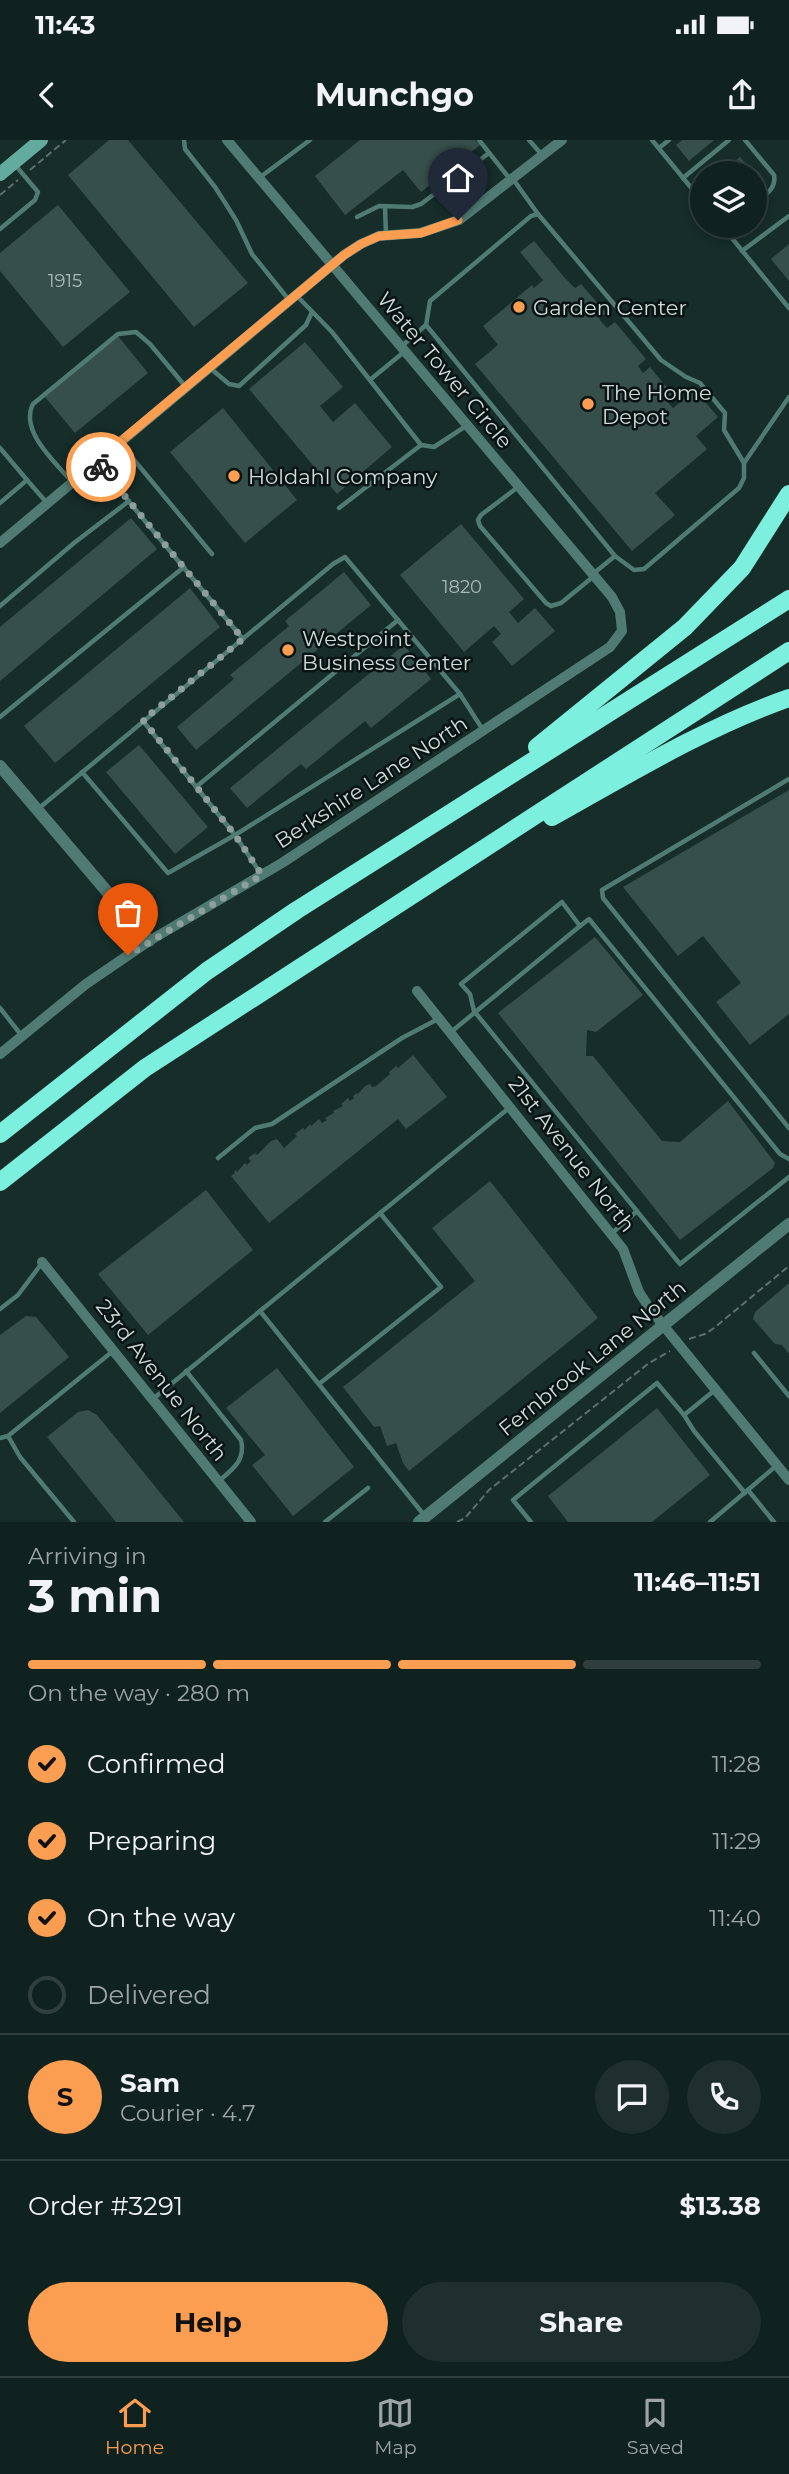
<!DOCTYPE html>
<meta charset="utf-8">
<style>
body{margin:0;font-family:Montserrat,sans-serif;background:#1e2f2d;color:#f1f3f6;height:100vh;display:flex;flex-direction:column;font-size:26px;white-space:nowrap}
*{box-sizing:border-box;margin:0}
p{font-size:23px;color:#9ca4a5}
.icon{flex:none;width:38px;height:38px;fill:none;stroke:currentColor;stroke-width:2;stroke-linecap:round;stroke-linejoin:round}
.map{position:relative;height:1382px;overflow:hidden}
.panel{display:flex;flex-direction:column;background:#102220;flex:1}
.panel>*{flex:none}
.fabs{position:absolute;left:690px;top:21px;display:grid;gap:14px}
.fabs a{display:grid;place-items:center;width:77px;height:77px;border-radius:50%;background:#102220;box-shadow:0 4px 10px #0003,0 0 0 2px #303f3e;font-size:35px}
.pin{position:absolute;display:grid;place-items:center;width:60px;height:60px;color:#fff;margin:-72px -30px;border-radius:50% 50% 50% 0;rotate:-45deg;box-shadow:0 0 7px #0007}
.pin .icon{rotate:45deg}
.courier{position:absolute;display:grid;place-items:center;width:70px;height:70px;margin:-35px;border:5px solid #fb9e51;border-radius:50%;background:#fff;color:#222;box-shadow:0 2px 9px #0007}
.overview em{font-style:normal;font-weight:700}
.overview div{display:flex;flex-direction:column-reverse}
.overview{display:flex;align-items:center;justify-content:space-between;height:119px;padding:0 28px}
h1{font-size:46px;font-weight:700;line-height:52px}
.bar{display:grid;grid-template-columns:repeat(4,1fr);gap:10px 7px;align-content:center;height:84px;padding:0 28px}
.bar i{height:9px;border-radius:5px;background:#303f3e}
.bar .current{background:#fb9e51}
.bar p{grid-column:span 4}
.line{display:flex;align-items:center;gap:18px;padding:0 28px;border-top:2px solid #303f3e}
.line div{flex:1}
.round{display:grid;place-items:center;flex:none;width:74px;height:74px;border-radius:37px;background:#1e2f2d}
ol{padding:0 28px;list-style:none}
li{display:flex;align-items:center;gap:21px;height:77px}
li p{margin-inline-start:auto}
li .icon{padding:7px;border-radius:50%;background:#fb9e51;color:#111;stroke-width:4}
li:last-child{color:#9ca4a5}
li i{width:38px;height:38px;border:4px solid #303f3e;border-radius:50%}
.cta{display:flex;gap:14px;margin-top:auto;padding:14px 28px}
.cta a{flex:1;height:80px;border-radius:42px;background:#fb9e51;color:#111;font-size:28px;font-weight:700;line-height:80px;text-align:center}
.cta a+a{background:#1e2f2d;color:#f1f3f6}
.status{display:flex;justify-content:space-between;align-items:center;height:49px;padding:0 35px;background:#102220;direction:ltr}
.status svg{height:19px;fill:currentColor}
header{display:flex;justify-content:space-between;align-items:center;height:91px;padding:0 28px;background:#102220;font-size:32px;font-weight:700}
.tab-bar{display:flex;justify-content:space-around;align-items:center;height:98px;border-top:2px solid #303f3e;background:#102220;font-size:19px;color:#9ca4a5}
.tab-bar a{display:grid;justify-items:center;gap:4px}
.tab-bar .current{color:#fb9e51}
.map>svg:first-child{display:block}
.building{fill:#374f4b}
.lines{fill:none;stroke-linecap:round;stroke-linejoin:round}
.path{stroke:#5d706d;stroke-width:2;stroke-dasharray:7 3.5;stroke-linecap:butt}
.service{stroke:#507b74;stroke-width:4.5}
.minor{stroke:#507b74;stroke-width:10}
.tertiary{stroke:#507b74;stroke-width:12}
.secondary{stroke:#63aa9f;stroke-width:14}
.motorway{stroke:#7defde;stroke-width:18}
.done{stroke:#8e9f9c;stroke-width:7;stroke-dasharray:0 12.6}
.route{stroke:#fb9e51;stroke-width:9}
.poi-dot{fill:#fb9e51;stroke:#091312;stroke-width:2.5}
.labels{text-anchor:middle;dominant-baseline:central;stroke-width:5;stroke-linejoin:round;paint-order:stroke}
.number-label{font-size:18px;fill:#a9b9b6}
.poi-label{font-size:21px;fill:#cfdcd9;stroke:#091312;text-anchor:start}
.street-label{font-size:21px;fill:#cfdcd9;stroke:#091312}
</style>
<div class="status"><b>11:43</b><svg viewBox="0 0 49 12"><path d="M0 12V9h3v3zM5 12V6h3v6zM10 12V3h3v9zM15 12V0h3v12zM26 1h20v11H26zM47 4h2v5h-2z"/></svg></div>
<header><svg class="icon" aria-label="back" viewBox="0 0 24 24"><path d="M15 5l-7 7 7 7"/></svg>Munchgo<svg class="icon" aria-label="share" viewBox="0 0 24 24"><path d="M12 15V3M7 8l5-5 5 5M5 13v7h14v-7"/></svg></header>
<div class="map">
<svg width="789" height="1382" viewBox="0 0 789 1382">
<rect width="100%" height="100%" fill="#162d2a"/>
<g class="building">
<path d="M109,0h19l120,143 -54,44 -126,-152z"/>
<path d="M360,0h115l5,5 -59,47 -18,-22 -58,45 -30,-39z"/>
<path d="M682,0h32l-25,21 -13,-16z"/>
<path d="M740,17l14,16h-40l12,-10 3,3z"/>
<path d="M58,65l72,87 -67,55 -63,-76v-18z"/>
<path d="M534,101l31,37 10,10 6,-4 25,29 -7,6 8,9 8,-6 31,37 -8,7 5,7 7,-6 22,27 -7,5 8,9 22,-18 23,27 -22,19 11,13 -52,44 20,22 -43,36 -157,-187 23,-19 -15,-19 49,-41 2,3 9,-8 -23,-28z"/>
<path d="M789,104v37l-18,-22z"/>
<path d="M118,196l30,37 -73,60 -30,-36z"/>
<path d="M305,202l38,45 -23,19 13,16 22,-19 37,44 -55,47 -88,-105z"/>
<path d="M223,268l74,92 -52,43 -75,-91z"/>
<path d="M131,378l26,31 -157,132v-54z"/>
<path d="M461,384l63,75 -15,13 9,11 17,-15 20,23 -43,35 -20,-24 9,-8 -7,-8 -30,26 -64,-77z"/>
<path d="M344,432l27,33 -175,145 -19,-23 57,-48 -4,-4 59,-49 -4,-5z"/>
<path d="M190,448l30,39 -165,136 -31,-37z"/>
<path d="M404,505l27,34 -60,49 -6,-7 -59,48 -5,-5 -54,44 -17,-20z"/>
<path d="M139,605l69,82 -33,27 -69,-82z"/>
<path d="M789,650v224l-39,31 -34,-43 25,-19 -38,-47 -25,20 -55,-69z"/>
<path d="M595,797l48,58 -47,37 -9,-2 -1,26h7l69,85 18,1 48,-41 47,62 -2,5 -93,72 -182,-227z"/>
<path d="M413,915l34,42 -41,32 -8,-10 -129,104 -38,-47 4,-3 -1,-1 2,-2 1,2 8,-9 2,2 4,-4 -3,-3 7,-5 2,2 14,-14 6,-2 7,9 13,-12 -2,-2 8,-6 2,2 5,-6 1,2 8,-7 3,4 5,-3 -2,-2 9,-5 -1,-2 10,-5 -2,-2 7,-6 2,3 4,-3 -1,-2 4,-3 1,1 7,-8 5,-2 2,3 4,-1 14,-12 -1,-2 7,-6 2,2z"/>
<path d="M490,1041l108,137 -189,153 -6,-8 -7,-20 -9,3 -7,-20 -6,1 -31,-40 132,-106 -43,-53z"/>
<path d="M206,1050l47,60 -105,85 -50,-61z"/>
<path d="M789,1143v71l-7,-9 -7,-1 -22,-25 2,-7z"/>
<path d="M26,1176l10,1 33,40 -69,56v-78z"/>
<path d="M277,1228l77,99 -61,49 -41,-51 13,-10 -39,-47z"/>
<path d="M657,1268l53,67 -58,47h-84l-20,-26z"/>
<path d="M88,1270l9,5 87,107h-68l-69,-85 31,-25z"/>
</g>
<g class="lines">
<g class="path">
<path d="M30,30l36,-30"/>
<path d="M0,55l18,-15"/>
<path d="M689,1199l16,-5 9,-6 75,-62"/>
<path d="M457,1382l8,-4 24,-28 160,-127 21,-12"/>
</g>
<g class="service">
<path d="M184,0l1,9 30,38 21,33 16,34 37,46"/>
<path d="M479,0l31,39"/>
<path d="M529,0l13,15"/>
<path d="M652,0l50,61"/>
<path d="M745,0l29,35c3,14 -10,21 -20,29"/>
<path d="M659,8l10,-8"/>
<path d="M259,38l51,-38"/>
<path d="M683,38l46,-38"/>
<path d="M513,39l25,35 -7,2 -101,85 -4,24 189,231 19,14 10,-1 95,-81 5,-10v-15l45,-66"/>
<path d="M385,66l1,29"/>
<path d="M538,74l123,146 25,17 14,6 25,30 -1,17 20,33"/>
<path d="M357,77l22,-11 33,1 9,-3 68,-51"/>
<path d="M722,86l67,82"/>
<path d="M0,89l35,-29 3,-8 -22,-26"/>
<path d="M742,111l47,-35"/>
<path d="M296,155l36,37 89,113 13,2 32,-21"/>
<path d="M403,205l23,-20"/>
<path d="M210,228l19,16 10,2 67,-61 6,-13"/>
<path d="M371,239l33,-27"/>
<path d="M120,303l92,111"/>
<path d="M0,308l27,32 -27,23"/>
<path d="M96,322l147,177"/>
<path d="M27,340l20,23"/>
<path d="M72,342c-16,-19 -53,-51 -39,-78l85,-70 18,-2 14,12 35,42"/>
<path d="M518,347l-37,28 -3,5 2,6 66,77 5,3 10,-3 33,-27"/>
<path d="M339,368l82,-63"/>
<path d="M594,433l21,-17"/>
<path d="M0,466l74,-63 55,-42"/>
<path d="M0,577l184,-150"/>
<path d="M82,632l86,101 67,-38 -92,-114"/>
<path d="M789,639l-187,111 1,8 186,230"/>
<path d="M196,647l202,-167"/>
<path d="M38,669l295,-245 12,-7 115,137"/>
<path d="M261,734l-26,-39 225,-141 23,36"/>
<path d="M0,868l22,28"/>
<path d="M451,892l129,-106"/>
<path d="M218,1018l37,-30 17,-4 130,-86 36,-19"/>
<path d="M789,1019l-9,-5 -191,-235 -9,7 -18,-24 -101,82 9,10 4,17 206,253 109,-87"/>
<path d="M611,1094l26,-23"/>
<path d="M0,1169l18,-14 24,-32"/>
<path d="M754,1213l35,43"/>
<path d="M186,1231l55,69c5,20 -8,29 -22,41"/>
<path d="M319,1244l122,-97 -61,-74"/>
<path d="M153,1259l107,-88"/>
<path d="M684,1275l10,16 51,62"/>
<path d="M8,1296l12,21 54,65"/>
<path d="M0,1298l8,-2 105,-85"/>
<path d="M748,1350l26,32"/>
<path d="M424,1375l-164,-204 249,-203"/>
<path d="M325,1382l43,-34"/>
<path d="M531,1382l-18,-22 144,-117 27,32 31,-25"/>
<path d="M710,1382l66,-56"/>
</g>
<g class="minor">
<path d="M0,403l344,-288 17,-11 18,-8 41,-3 39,-13 103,-80"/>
<path d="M417,851l206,258 16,43 11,17 139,171"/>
<path d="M0,914l86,-70 63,-43 133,-78 328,-216 12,-16 -2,-19 -8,-15 -385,-457"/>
<path d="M42,1122l209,260"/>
</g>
<g class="tertiary">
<path d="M0,626l149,175"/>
<path d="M419,1382l370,-298"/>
</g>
<path class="secondary" d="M0,34l41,-34"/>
<g class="motorway">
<path d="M537,607l148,-120 57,-59 47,-74"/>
<path d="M552,677c77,-43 154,-90 237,-119"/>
<path d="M0,994l207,-163 90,-61 492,-311"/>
<path d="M0,1042l145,-114 644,-417"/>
</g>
</g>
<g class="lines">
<path class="done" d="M101,327l142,172 -100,81 92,115 27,40 -134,80"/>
<path class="route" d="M101,327l-5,-5 248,-207 17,-11 18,-8 42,-3 37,-13"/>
</g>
<g class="poi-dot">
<circle cx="519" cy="167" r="7"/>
<circle cx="588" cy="264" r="7"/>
<circle cx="234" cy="336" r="7"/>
<circle cx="288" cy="510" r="7"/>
</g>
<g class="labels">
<g class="number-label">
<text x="65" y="141">1915</text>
<text x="462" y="447">1820</text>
</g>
<g class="poi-label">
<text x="533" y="167">Garden Center</text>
<text x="602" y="252">The Home<tspan x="602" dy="24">Depot</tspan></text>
<text x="248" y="336">Holdahl Company</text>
<text x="302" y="498">Westpoint<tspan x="302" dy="24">Business Center</tspan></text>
</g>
<g class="street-label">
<text transform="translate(445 230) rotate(50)">Water Tower Circle</text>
<text transform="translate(371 642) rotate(-33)">Berkshire Lane North</text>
<text transform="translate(572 1014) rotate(52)">21st Avenue North</text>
<text transform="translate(592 1218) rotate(-39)">Fernbrook Lane North</text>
<text transform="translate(162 1240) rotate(52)">23rd Avenue North</text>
</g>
</g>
</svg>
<div class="fabs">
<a><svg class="icon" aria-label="layers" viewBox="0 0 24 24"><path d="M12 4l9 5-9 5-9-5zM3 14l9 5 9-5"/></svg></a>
</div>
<div class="pin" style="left:128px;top:815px;background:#ea580c"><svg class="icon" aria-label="bag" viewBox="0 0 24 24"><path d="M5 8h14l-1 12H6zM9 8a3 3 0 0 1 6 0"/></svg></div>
<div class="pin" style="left:458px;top:80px;background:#1f2937"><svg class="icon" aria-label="home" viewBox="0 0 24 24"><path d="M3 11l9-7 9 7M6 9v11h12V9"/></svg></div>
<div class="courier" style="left:101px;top:327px"><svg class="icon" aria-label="bike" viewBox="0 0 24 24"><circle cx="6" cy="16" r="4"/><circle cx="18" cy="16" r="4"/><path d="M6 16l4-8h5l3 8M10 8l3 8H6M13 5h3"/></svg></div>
</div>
<section class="panel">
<div class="overview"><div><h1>3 min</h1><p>Arriving in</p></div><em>11:46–11:51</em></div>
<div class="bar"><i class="current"></i><i class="current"></i><i class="current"></i><i></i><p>On the way · 280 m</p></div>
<ol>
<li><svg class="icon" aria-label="check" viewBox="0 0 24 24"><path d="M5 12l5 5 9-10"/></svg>Confirmed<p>11:28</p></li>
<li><svg class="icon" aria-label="check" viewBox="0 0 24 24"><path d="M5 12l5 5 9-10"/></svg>Preparing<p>11:29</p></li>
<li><svg class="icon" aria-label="check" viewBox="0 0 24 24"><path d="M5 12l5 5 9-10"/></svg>On the way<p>11:40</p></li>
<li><i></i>Delivered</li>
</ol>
<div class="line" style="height:126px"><b class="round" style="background:#fb9e51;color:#111">S</b><div><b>Sam</b><p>Courier · 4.7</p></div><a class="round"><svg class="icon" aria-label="chat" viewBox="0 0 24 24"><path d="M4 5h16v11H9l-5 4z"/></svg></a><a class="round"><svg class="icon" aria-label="phone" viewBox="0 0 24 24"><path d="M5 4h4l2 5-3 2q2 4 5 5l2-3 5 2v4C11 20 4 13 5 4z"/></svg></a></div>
<div class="line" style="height:91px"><div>Order #3291</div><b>$13.38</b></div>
<div class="cta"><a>Help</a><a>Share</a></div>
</section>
<nav class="tab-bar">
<a class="current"><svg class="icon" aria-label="home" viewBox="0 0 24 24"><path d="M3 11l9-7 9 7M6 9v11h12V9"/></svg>Home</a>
<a><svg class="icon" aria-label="map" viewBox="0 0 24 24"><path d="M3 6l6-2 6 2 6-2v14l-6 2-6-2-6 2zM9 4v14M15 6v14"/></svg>Map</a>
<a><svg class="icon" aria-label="saved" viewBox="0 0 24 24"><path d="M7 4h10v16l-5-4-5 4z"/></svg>Saved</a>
</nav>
